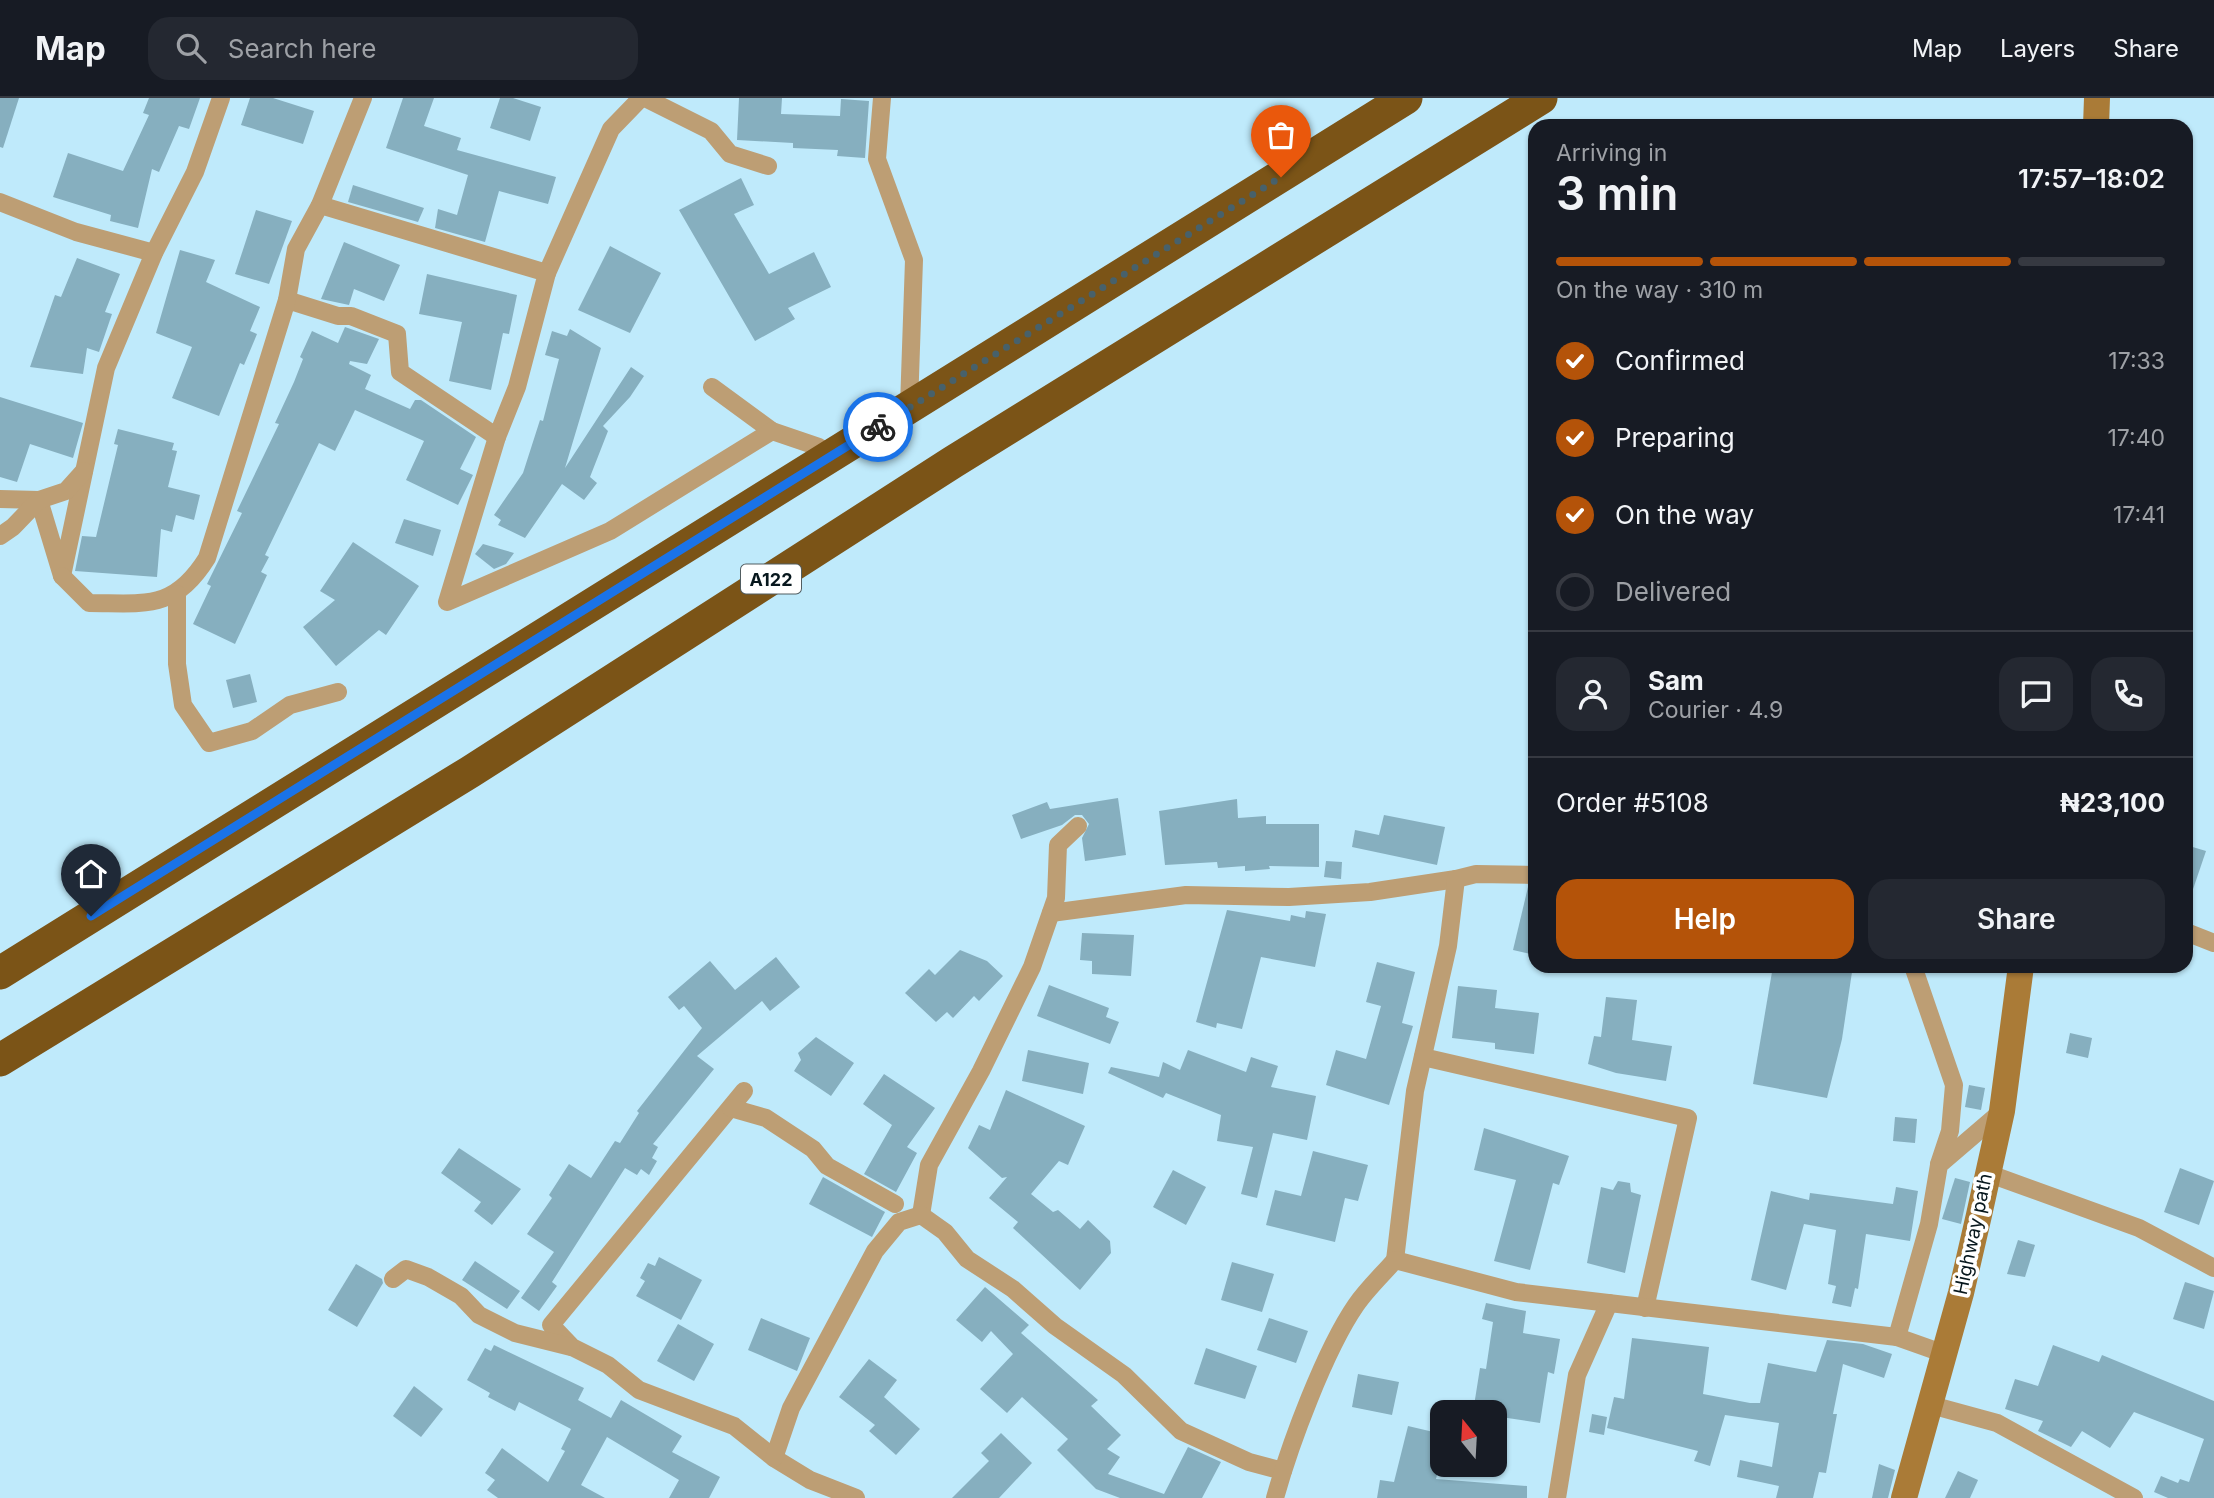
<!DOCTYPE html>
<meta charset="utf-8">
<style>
body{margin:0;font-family:Inter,sans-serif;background:#242831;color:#f1f3f6;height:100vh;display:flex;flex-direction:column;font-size:26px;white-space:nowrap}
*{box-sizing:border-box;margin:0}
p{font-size:23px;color:#9ea1a6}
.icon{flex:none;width:38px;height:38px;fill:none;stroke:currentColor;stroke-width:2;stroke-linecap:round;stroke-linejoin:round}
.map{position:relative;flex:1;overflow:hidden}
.details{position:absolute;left:1528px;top:21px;width:665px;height:854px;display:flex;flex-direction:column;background:#171b24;border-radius:21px;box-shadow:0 2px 5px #0004}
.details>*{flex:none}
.needle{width:46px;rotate:342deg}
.controls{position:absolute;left:1430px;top:1302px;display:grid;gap:14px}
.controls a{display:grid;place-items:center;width:77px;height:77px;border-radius:14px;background:#171b24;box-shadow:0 2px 5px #0004;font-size:35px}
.pin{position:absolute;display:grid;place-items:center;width:60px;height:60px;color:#fff;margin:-72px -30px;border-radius:50% 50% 50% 0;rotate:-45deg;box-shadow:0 0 7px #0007}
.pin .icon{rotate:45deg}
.courier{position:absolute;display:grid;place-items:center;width:70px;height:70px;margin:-35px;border:5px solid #1a73e8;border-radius:50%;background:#fff;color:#222;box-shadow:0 2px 9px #0007}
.headline em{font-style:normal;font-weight:600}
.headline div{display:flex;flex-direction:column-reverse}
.headline{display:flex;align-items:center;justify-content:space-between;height:119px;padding:0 28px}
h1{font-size:46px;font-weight:600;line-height:52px}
.bar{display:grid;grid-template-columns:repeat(4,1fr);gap:10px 7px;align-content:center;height:84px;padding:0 28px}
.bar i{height:9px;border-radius:5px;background:#363941}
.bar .on{background:#b45309}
.bar p{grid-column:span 4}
.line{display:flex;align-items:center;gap:18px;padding:0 28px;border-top:2px solid #363941}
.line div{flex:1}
.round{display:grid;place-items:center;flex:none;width:74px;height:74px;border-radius:21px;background:#242831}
ol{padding:0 28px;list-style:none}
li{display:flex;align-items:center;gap:21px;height:77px}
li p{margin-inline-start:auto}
li .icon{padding:7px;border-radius:50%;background:#b45309;color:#fff;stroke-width:4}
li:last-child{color:#9ea1a6}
li i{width:38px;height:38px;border:4px solid #363941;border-radius:50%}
.primary-button{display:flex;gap:14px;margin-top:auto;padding:14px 28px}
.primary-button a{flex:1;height:80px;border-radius:21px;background:#b45309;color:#fff;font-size:28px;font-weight:600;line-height:80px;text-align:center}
.primary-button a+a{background:#242831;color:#f1f3f6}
header{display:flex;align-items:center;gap:42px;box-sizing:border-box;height:98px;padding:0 35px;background:#171b24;border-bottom:2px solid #363941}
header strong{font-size:33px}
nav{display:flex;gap:38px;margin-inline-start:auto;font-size:24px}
.search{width:490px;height:63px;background:#242831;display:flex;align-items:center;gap:18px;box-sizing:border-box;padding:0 24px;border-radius:21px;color:#9ea1a6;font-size:26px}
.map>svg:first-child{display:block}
.building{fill:#86afbf}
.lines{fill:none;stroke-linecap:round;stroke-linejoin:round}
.street{stroke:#bd9e74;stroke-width:18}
.secondary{stroke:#aa7b37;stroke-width:26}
.highway{stroke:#7b5417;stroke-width:33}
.done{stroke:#47616b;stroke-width:7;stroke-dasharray:0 12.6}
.route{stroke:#1a73e8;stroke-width:9}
.labels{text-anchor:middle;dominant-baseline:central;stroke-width:7;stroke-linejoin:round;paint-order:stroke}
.shield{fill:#fff;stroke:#515d61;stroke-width:2}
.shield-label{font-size:18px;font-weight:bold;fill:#07171d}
.street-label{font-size:19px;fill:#07171d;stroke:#fff}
</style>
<header>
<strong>Map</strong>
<div class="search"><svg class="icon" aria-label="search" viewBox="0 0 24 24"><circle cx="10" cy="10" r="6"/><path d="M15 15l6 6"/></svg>Search here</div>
<nav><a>Map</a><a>Layers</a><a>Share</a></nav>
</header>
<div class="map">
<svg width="2214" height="1400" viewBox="0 0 2214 1400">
<rect width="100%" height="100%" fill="#bfeafb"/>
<g class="building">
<path d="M0,0h19l-16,50 -3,-1z"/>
<path d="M149,0h51l-11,31 -10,-3 -20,46 -7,-3 -14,59 -28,-7 1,-6 -58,-18 15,-44 55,18 26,-56 -6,-2z"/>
<path d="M250,0h23l41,13 -11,33 -62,-19z"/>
<path d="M403,0h31l-10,28 37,12 -4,12 99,27 -8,27 -49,-13 -14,51 -50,-14 3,-19 19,6 11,-40 -82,-27z"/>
<path d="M500,0h13l28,9 -11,34 -40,-13z"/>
<path d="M739,0h43l-1,16 59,2 1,-17 28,2 -4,57 -28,-2 1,-6 -45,-2v-5l-56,-3z"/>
<path d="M741,80l13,27 -20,9 35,60 45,-22 17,35 -43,21 7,11 -40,22 -76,-131z"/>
<path d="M353,87l71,23 -6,14 -70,-20z"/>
<path d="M256,112l36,11 -23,63 -34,-10z"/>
<path d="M344,144l56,23 -16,36 -30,-12 -5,16 -28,-6z"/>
<path d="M610,148l51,27 -31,60 -52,-23z"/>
<path d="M180,152l35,10 -9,22 54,25 -10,24 7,3 -13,31 -4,-2 -21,53 -47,-18 20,-51 -36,-14z"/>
<path d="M77,160l43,16 -15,38 7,2 -13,38 -12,-4 -4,26 -53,-7 25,-72 6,2z"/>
<path d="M427,176l90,21 -8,39 -6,-1 -12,57 -42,-9 13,-59 -43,-8z"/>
<path d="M345,229l34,12 -12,25 -17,-3 -1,3 22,11 -6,14 45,20 5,-9h6l55,37 -16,32 13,6 -15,30 -52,-25 18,-39 -69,-31 -20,41 -16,-8 -54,112 4,2 -8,15 6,3 -32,69 -42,-20 18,-38 -4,-2 35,-71 -5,-2 42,-87 -4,-1 19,-41 9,-23 -3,-2 12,-26 26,12z"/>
<path d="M570,231l31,19 -36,120 66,-101 13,9 -14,21 -27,29 5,5 -18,46 7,6 -13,17 -22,-16 -37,54 -27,-13 3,-5 -7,-5 29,-42 17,-53 3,1 16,-62 -14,-4 7,-24 15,5z"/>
<path d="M0,299l83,26 -10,35 -43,-14 -13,38 -17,-5z"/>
<path d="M118,331l56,14 -2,7 5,1 -9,36 32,8 -6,25 -18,-5 -4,17 -11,-3 -4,48 -82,-6 7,-35 14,1 22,-92 -4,-1z"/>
<path d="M404,421l37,11 -8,26 -38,-13z"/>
<path d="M353,444l66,44 -33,49 -7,-5 -43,36 -33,-39 32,-27 -15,-9z"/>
<path d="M483,446l31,9 -8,11 -12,5 -19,-15z"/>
<path d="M250,576l7,28 -24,6 -7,-28z"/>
<path d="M1118,700l8,57 -41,6 -3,-23 7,-14 -7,-9h-7l-13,10 -41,14 -9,-24 35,-13 3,7z"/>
<path d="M1237,701l1,19 28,-2v8h53v43l-50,-1 1,3 -25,2v-5l-27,2 -1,-6 -52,3 -6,-54z"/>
<path d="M1384,717l61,12 -8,38 -85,-18 3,-17 24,5z"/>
<path d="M2186,747l20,6 -17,50h-3z"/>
<path d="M1326,763l16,1 -1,17 -17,-2z"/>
<path d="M1528,789h7v68l-22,-5z"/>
<path d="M1227,812l63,11 1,-6 14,3 1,-7 20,3 -11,53 -54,-10 -19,72 -25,-6 -1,5 -20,-6z"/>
<path d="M1082,835l52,2 -3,41 -39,-2v-13l-12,-1z"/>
<path d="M960,852l27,11 16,15 -24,25 -5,-5 -21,22 -6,-6 -11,10 -31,-29 24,-24 6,6z"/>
<path d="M776,859l24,30 -30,24 -8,-10 -65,55 17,13 -61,75 5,3 -6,11 5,3 -8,14 -8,-6 -4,6 -12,-7 -73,114 5,4 -18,25 -18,-13 33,-46 -27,-18 25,-36 -3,-3 20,-31 22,14 24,-37 5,2 19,-30 -2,-2 65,-83 -18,-22 -5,4 -11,-13 42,-36 25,29z"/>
<path d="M1377,864l38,10 -13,51 11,3 -24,79 -63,-20 10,-35 30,9 15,-53 -15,-4z"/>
<path d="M1773,868h50l29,6 -10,67 -15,59 -74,-14z"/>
<path d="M1049,887l60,23 -3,9 13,5 -9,22 -73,-28z"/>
<path d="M1458,888l39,4 -2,18 44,5 -5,41 -39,-5v-6l-43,-5z"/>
<path d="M1606,899l31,3 -5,40 40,6 -6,35 -50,-8 -28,-9 6,-28 7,1z"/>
<path d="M2070,935l22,5 -4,20 -22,-5z"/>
<path d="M816,939l38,26 -23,33 -37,-25 7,-11 -3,-7z"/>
<path d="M1028,952l61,13 -6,31 -61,-13z"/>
<path d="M1188,952l58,22 5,-15 27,9 -7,21 45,9 -9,44 -34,-7 -16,65 -16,-4 12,-47 -36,-6 4,-26 -55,-22 -3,5 -55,-25 3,-6 48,10 4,-15 17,8z"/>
<path d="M884,976l51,34 -28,39 10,6 -21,39 -32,-18 28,-49 -29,-21z"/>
<path d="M1969,987l16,3 -4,22 -16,-3z"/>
<path d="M1006,992l79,36 -17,39 -9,-4 -28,33 22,18 5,-2 22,19 8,-9 22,21 1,12 -31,37 -67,-62 5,-6 -29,-24 18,-21 -5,1 -34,-30 11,-23 11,5z"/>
<path d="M1895,1019l22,2 -2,24 -22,-2z"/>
<path d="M1484,1030l85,28 -10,29 -6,-2 -23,87 -36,-9 22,-81 -42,-10z"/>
<path d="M459,1050l62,41 -29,36 -18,-14 7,-9 -40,-29z"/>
<path d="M1313,1053l55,14 -10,36 -13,-3 -10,44 -69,-17 9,-35 26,6z"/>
<path d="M2180,1070l34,13 -15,44 -35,-13z"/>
<path d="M1173,1072l33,17 -20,38 -33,-18z"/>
<path d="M823,1079l62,35 -13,25 -63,-33z"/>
<path d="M1955,1080l15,4 -9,42 -19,-5z"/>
<path d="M1618,1083l12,2 1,9 10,3 -16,78 -38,-10 14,-76 12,3z"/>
<path d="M1896,1089l22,4 -8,50 -44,-7 -8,55 -3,-1 -4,19 -19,-4 4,-17 -8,-2 8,-54 -32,-6 -18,66 -35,-10 20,-89 38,9 1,-7 83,11z"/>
<path d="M2018,1142l17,5 -10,32 -18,-3z"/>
<path d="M659,1159l43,23 -21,40 -45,-24 9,-15 -5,-3 8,-15 7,3z"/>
<path d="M475,1163l45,30 -13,18 -45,-29z"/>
<path d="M1232,1164l42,12 -12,38 -41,-12z"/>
<path d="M356,1166l26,15 1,4 -26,44 -29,-17z"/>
<path d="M2185,1184l29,9 -10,38 -31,-10z"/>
<path d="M985,1189l44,38 -8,8 77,67 -7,6 30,29 -14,14 13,8 -12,17 56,20 24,-47 33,15 -19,36h-82l-24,-9 -39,-39 11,-11 -46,-42 -15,16 -27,-24 33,-35 -22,-23 -9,11 -26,-22z"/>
<path d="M1486,1205l40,8 -3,22 37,6 -6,35 -6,-2 -8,51 -46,-7v-4h-21l7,-44 6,1 7,-47 -11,-3z"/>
<path d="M761,1220l49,20 -13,33 -49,-21z"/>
<path d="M1269,1220l39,13 -12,32 -39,-13z"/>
<path d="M678,1226l36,20 -20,37 -37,-20z"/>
<path d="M1632,1240l77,9 -6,47 47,9h10l8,-40 48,9 11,-32 36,4 29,10 -8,24 -41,-14 -10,50h4l-11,59 -7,-1 -6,26h-37l3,-12 -42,-9 3,-17 32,7 7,-44 -54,-8 -15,51 -16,-5 4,-10 -91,-23 7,-31 10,2z"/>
<path d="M494,1247l90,43 -6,12 33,18 10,-18 61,36 -10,16 48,25 -11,21h-40l10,-18 -72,-43 -26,48 24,13h-107l-11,-8 8,-10 -10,-7 17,-25 46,34 17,-31 -4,-2 10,-20 -52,-27 -4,9 -27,-14 2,-4 -23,-13 18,-32 6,3z"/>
<path d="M2053,1247l46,17 3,-7 112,46v97h-46l-14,-6 7,-16 17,7 2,-4 9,3 15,-43 -70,-27 -24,36 -28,-17 -11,16 -33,-16 5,-10 -38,-12 10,-30 23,7z"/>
<path d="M1206,1250l51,18 -12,33 -51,-15z"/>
<path d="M869,1261l28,21 -13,17 36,32 -24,26 -27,-24 6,-6 -36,-28z"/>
<path d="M1358,1276l41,8 -7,33 -40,-8z"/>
<path d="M414,1288l29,23 -22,28 -28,-21z"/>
<path d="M1592,1316l15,3 -3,18 -15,-3z"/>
<path d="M1408,1328l34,8v20l-6,25 91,7v12h-150l3,-18 14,2z"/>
<path d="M1001,1335l31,30 -33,35h-47l37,-37 -8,-8z"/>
<path d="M1879,1366l16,6 -7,28h-16z"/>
<path d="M1958,1373l20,9 -8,18h-25z"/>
</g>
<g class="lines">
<g class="street">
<path d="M645,0l66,33 19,23 38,12"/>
<path d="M882,0l-5,61 37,101 -5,146"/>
<path d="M0,104l76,30 78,21"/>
<path d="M547,175l64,-144 30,-31"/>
<path d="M287,202l51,16h13l46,18 3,38 97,65 20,-50 30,-114 -227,-68"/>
<path d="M712,289l60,44"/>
<path d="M497,339l-50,165 163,-71 162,-100 47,16 6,15"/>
<path d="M0,401l39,1 23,76 44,-208 48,-115 41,-81 26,-74"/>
<path d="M0,438l13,-9 26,-27 27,-9 18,-20"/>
<path d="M62,478l27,27c56,0 85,8 118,-45l80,-258 9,-51 24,-44 43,-107"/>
<path d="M177,496v70l6,41 26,38 43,-12 38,-26 48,-13"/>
<path d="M1051,815l135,-18 103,2 81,-5 86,-13"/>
<path d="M2186,834l28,11"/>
<path d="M1913,868l41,119 -4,46 -11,33"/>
<path d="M1423,959l265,61 -43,190"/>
<path d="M744,993l-193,234 21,22 36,18 31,25 95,36 40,32 36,22 46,18"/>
<path d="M731,1010l35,10 47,31 14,17 68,38"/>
<path d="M1987,1075l152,55 75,40"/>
<path d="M921,1117l8,-50 52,-94 51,-104 24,-69 2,-53 20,-19"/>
<path d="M1395,1162l20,-169 33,-145 8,-67 20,-5 59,1"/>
<path d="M393,1181l13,-10 22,8 33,19 18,19 36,18 56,14"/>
<path d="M1897,1239l32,-113 10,-59 63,-54"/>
<path d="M1931,1307l66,18 137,75"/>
<path d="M774,1360l17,-50 84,-157 24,-29 22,-7 24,17 22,27 46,30 42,37 69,49 57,56 68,31 34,9"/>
<path d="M1275,1400c15,-54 50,-148 81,-193 11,-16 27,-31 39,-45l121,32 381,45 48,17"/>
<path d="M1557,1400l20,-123 32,-72"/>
</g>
<g class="secondary">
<path d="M2096,28l1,-28"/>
<path d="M1904,1400l57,-205 18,-78 23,-104 19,-145"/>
</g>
<g class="highway">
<path d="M0,875l1406,-875"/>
<path d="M0,962l470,-288 483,-310 588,-364"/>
</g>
</g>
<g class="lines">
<path class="done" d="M878,329l403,-250"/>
<path class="route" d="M91,818l787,-489"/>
</g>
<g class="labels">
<rect class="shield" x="741" y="466.5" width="60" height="29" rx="5"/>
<g class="shield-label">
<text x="771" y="481">A122</text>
</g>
<g class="street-label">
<text transform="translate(1973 1136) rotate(-78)">Highway path</text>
</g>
</g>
</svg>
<div class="controls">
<a><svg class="needle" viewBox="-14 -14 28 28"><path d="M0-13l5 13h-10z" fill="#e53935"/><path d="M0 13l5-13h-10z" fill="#9ea1a6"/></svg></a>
</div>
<div class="pin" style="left:1281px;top:79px;background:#ea580c"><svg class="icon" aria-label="bag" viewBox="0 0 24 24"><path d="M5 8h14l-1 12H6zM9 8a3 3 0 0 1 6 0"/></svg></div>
<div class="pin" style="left:91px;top:818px;background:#1f2937"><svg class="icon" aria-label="home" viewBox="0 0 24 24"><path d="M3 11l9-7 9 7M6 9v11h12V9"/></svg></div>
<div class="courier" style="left:878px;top:329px"><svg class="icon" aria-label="bike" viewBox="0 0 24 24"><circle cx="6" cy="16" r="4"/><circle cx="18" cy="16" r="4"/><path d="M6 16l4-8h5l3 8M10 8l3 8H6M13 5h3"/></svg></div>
<section class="details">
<div class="headline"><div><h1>3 min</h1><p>Arriving in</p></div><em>17:57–18:02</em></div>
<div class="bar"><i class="on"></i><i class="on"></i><i class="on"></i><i></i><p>On the way · 310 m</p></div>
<ol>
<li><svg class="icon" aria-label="check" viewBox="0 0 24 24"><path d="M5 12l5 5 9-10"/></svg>Confirmed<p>17:33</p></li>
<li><svg class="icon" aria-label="check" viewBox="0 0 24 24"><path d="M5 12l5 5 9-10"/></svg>Preparing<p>17:40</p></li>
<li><svg class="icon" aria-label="check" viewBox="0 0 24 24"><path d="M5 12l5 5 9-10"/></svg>On the way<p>17:41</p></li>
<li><i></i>Delivered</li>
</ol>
<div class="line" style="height:126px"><a class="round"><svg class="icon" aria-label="person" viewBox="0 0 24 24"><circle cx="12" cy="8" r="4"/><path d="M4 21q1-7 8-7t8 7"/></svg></a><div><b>Sam</b><p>Courier · 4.9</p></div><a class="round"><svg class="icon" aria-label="chat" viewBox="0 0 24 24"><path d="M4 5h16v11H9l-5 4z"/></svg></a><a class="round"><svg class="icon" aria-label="phone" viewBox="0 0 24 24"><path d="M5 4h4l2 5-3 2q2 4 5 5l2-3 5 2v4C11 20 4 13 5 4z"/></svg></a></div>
<div class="line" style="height:91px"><div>Order #5108</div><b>₦23,100</b></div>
<div class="primary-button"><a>Help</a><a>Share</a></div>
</section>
</div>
